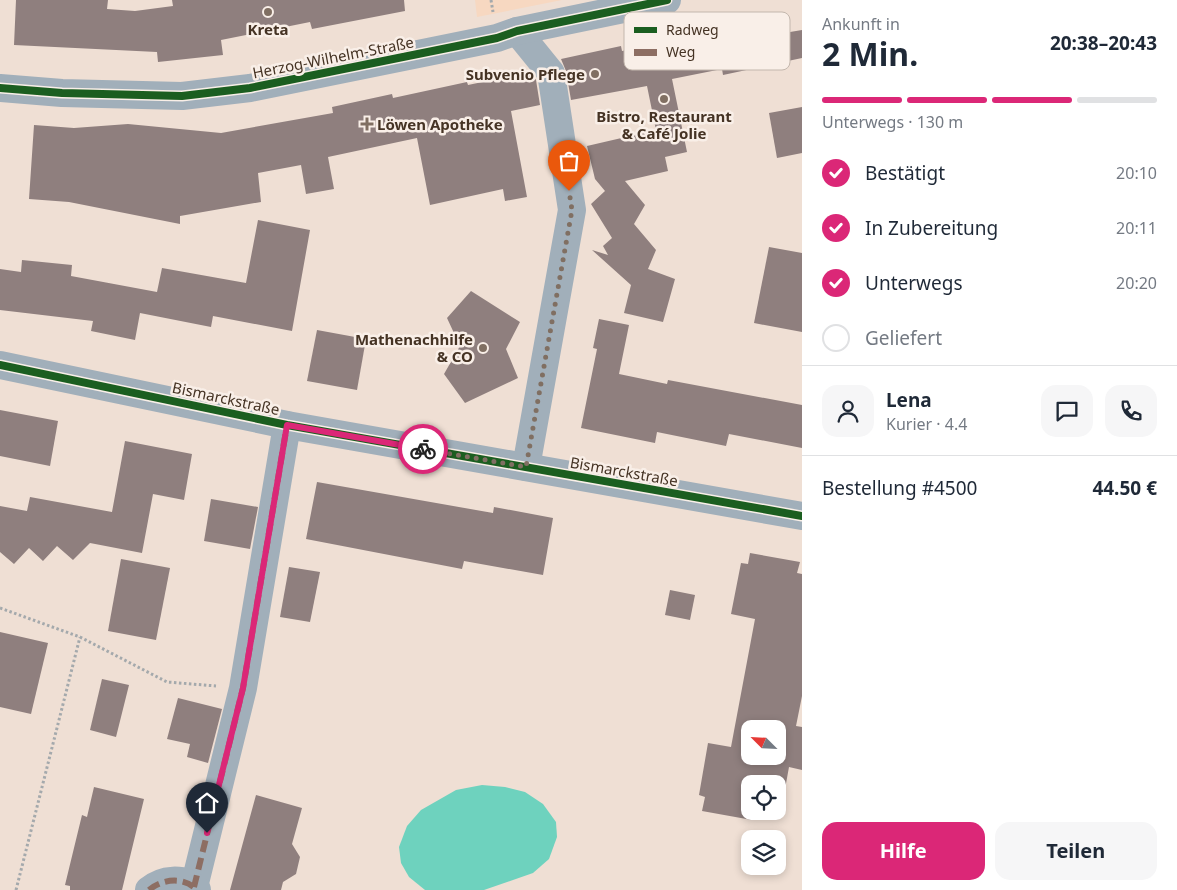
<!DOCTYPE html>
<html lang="de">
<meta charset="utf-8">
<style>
body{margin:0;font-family:"Noto Sans",sans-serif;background:#f6f6f7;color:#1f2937;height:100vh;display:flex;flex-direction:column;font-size:19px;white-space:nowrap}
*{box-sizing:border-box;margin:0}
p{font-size:16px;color:#747a83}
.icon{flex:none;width:28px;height:28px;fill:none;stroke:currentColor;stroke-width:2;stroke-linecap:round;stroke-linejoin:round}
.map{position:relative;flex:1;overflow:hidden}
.side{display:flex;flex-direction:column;background:#fff;width:375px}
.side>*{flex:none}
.needle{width:32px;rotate:294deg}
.tools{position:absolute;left:741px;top:720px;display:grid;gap:10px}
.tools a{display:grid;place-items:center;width:45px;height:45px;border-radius:10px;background:#fff;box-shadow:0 2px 8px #0003;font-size:25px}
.pin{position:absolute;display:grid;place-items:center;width:42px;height:42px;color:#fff;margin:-51px -21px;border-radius:50% 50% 50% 0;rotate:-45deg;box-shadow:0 0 5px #0007}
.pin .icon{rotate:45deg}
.courier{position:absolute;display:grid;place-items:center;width:50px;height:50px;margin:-25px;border:4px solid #db2777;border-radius:50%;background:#fff;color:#222;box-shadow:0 1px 6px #0007}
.headline em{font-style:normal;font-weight:700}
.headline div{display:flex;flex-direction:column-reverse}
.headline{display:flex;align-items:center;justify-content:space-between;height:85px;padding:0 20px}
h1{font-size:32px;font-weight:700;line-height:38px}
.bar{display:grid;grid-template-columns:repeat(4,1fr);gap:8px 5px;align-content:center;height:60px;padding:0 20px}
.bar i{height:6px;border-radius:4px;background:#e0e1e3}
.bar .active{background:#db2777}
.bar p{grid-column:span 4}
.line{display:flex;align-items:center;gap:12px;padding:0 20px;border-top:1px solid #e0e1e3}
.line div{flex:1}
.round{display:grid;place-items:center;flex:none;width:52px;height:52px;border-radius:15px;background:#f6f6f7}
ol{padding:0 20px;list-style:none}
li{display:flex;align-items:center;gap:15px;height:55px}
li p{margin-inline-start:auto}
li .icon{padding:5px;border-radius:50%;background:#db2777;color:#fff;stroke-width:4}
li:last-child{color:#747a83}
li i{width:28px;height:28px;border:2px solid #e0e1e3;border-radius:50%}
.button{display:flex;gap:10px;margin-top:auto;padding:10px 20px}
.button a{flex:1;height:58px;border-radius:15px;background:#db2777;color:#fff;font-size:20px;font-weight:700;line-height:58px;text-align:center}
.button a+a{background:#f6f6f7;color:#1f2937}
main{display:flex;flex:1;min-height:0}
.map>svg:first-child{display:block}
.built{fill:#f7d8c1}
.water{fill:#6ed2be}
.building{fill:#8f7f7e;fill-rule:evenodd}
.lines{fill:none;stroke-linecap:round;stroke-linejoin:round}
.path{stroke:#a4a9ac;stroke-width:3;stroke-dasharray:2.5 2.5;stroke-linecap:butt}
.minor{stroke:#a1afba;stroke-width:28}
.quiet{stroke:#8d6e63;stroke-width:6;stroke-dasharray:12 6;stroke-linecap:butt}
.cycleway-casing{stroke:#f9efe8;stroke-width:11}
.cycleway{stroke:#1b5e20;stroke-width:8}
.done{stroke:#806f62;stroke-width:5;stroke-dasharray:0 9}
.route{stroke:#db2777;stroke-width:6}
.poi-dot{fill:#806f62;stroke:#f9efe8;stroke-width:2}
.labels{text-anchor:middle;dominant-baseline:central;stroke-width:5;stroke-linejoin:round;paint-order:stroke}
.poi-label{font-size:15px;font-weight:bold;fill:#453324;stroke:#f9efe8}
.street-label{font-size:15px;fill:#453324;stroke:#f9efe8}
.key{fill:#f9efe8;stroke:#c3b7ad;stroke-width:1}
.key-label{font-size:14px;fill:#453324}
</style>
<main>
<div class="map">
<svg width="802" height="890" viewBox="0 0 802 890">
<rect width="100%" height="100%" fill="#efdfd4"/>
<path class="built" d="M475,0h87l-85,17z"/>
<path class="water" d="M482,785l23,2 20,5 18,12 13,18 1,15 -8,22 -16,14 -49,17h-59l-16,-13 -8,-14 -2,-16 8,-21 14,-16 35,-20z"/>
<g class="building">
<path d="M16,0h92l-1,9 28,2 38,-5 -1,-6h232l1,11 -93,18 -2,-7 -89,18 2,15 -65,7 -1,-10 -143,-7z"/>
<path d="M763,22l3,14 36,-6v28l-79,17 -1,-6 -50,10 15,73 -22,5 3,14 -43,10 20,24 -11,19 22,26 -8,19 27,10 -12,43 -39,-9 7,-28 -39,-35 16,5 -5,-9 9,-8 -21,-34 14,-13 -10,-12 -8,-33 69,-16 -9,-44 -76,14 -5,-29 -5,-12 60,-13 1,5z"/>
<path d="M530,72l6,8 4,25 -29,6 16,86 -22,4 -2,-12 -73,16 -13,-67 -89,19 6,32 -28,5 -5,-29 -43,8 3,29 -81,14v8l-111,-22 -40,-3 5,-74 40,3 54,-4 93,9 112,-20 -1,-6 60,-13 1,4 74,-16 1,3z"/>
<path d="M802,107v46l-25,5 -8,-45z"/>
<path d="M258,220l52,10 -18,101 -79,-15 -2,11 -71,-14 -5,27 -44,-9 2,-10 -93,-11v-41l21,3 1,-12 50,5 -1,11 86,16 5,-24 84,15z"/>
<path d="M769,247l33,6v79l-48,-9z"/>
<path d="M471,291l49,31 -14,27 12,29 -53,25 -21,-29 16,-28 -13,-28z"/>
<path d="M599,319l30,6 -10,49 48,10 1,-4 134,25v43l-73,-14 -3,12 -69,-14 -2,11 -74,-15 16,-79 -4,-1z"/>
<path d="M317,330l49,9 -9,51 -50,-9z"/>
<path d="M0,410l58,11 -8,45 -50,-10z"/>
<path d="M125,441l67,13 -8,46 -31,-6 -11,59 -52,-10 -17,17 -16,-14 -14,15 -14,-13 -15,16 -14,-12v-46l27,5 3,-14 82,15z"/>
<path d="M317,482l176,31 1,-6 59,11 -10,57 -79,-14 -2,8 -156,-30z"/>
<path d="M211,499l47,8 -8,42 -46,-8z"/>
<path d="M750,553l50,9 -3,11 5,1v122l-6,30 6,1v43l-13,-3 -8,44 -3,-1v-26h-28v27h4l-2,9 -50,-9 3,-14 -6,-2 9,-52 23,4 24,-128 -24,-5 10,-51 7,1zM750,729h28v27h-28z"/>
<path d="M121,559l49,9 -14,72 -48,-9z"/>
<path d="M289,567l31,5 -10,50 -30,-5z"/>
<path d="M670,590l25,5 -5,25 -25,-5z"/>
<path d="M0,632l48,11 -17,71 -31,-7z"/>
<path d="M102,679l27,6 -13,52 -26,-7z"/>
<path d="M178,698l44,11 -14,54 -21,-6 3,-13 -23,-5z"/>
<path d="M94,787l50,12 -22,91h-52v-4l-5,-1 17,-70 5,2z"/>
<path d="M256,795l46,13 -10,36 8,13 -4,17 -13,8 -2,8h-51z"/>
</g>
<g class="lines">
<g class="path">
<path d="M491,0l2,12"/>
<path d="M0,608l80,29 87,45 49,4"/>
<path d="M16,890l64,-253"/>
</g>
<g class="minor">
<path d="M517,31l34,42 21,137 -46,257"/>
<path d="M0,88l62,5 120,3 68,-8 247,-50 20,-7 150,-31"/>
<path d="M0,365l287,60 515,91"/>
<path d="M194,887l49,-199 44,-263"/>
<path d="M149,890c13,-11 35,-14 48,0"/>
</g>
<g class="quiet">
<path d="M194,887l49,-199 44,-263"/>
<path d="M149,890c13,-11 35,-14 48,0"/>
</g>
<g class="cycleway-casing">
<g id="cycleway">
<path d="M0,88l62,5 120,3 68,-8 247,-50 20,-7 150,-31"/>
<path d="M0,365l287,60 515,91"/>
</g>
</g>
<use href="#cycleway" class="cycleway"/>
</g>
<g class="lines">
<path class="done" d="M423,449l103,18 46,-257 -3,-19"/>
<path class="route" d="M207,833l36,-145 44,-263 136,24"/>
</g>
<g class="poi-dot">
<circle cx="268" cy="12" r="5"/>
<circle cx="595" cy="74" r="5"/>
<circle cx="664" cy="99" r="5"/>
<path d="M364.5 116.5h5v5h5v5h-5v5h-5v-5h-5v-5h5z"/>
<circle cx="483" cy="348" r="5"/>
</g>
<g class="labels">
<g class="poi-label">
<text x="268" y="29">Kreta</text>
<text x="585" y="74" text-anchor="end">Subvenio Pflege</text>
<text x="664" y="116">Bistro, Restaurant<tspan x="664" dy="17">&amp; Café Jolie</tspan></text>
<text x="377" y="124" text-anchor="start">Löwen Apotheke</text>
<text x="473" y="339" text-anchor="end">Mathenachhilfe<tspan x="473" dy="17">&amp; CO</tspan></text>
</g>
<g class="street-label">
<text transform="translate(333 57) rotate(-11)">Herzog-Wilhelm-Straße</text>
<text transform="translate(226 398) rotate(12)">Bismarckstraße</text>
<text transform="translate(624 471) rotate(10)">Bismarckstraße</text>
</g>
</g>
<rect x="624" y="12" width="166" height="58" rx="8" class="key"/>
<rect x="634" y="27" width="23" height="6" fill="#1b5e20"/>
<rect x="634" y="49" width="23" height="7" fill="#8d6e63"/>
<g class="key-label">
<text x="666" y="35">Radweg</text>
<text x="666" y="57">Weg</text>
</g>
</svg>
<div class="tools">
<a><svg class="needle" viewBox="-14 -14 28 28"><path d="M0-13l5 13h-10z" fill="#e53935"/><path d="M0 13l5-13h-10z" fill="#747a83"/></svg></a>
<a><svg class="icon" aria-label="locate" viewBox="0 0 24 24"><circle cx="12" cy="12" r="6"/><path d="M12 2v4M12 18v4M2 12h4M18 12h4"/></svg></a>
<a><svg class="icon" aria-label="layers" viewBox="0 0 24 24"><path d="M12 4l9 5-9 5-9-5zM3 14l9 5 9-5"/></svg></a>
</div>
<div class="pin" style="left:569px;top:191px;background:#ea580c"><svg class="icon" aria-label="bag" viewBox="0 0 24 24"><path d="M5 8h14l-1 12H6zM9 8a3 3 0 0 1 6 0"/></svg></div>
<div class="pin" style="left:207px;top:833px;background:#1f2937"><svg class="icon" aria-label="home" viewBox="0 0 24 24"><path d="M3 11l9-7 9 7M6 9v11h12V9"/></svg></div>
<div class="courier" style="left:423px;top:449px"><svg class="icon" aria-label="bike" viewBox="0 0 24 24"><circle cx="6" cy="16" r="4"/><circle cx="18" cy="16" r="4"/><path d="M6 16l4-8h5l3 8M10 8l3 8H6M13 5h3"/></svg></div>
</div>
<section class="side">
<div class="headline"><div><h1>2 Min.</h1><p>Ankunft in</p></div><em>20:38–20:43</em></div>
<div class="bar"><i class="active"></i><i class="active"></i><i class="active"></i><i></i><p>Unterwegs · 130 m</p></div>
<ol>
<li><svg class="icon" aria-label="check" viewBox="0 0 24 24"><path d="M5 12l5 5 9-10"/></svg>Bestätigt<p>20:10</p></li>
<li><svg class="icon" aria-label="check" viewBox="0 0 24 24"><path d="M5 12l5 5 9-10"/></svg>In Zubereitung<p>20:11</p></li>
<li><svg class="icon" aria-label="check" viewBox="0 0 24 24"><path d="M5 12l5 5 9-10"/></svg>Unterwegs<p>20:20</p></li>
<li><i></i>Geliefert</li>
</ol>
<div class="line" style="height:90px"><a class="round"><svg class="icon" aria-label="person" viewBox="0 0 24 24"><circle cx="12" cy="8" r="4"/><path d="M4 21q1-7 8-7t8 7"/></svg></a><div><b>Lena</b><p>Kurier · 4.4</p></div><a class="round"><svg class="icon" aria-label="chat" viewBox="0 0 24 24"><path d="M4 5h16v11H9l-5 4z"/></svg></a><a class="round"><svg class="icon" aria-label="phone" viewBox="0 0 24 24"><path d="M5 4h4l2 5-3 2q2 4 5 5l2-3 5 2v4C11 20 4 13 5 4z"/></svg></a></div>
<div class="line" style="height:65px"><div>Bestellung #4500</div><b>44.50 €</b></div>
<div class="button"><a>Hilfe</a><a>Teilen</a></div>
</section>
</main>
